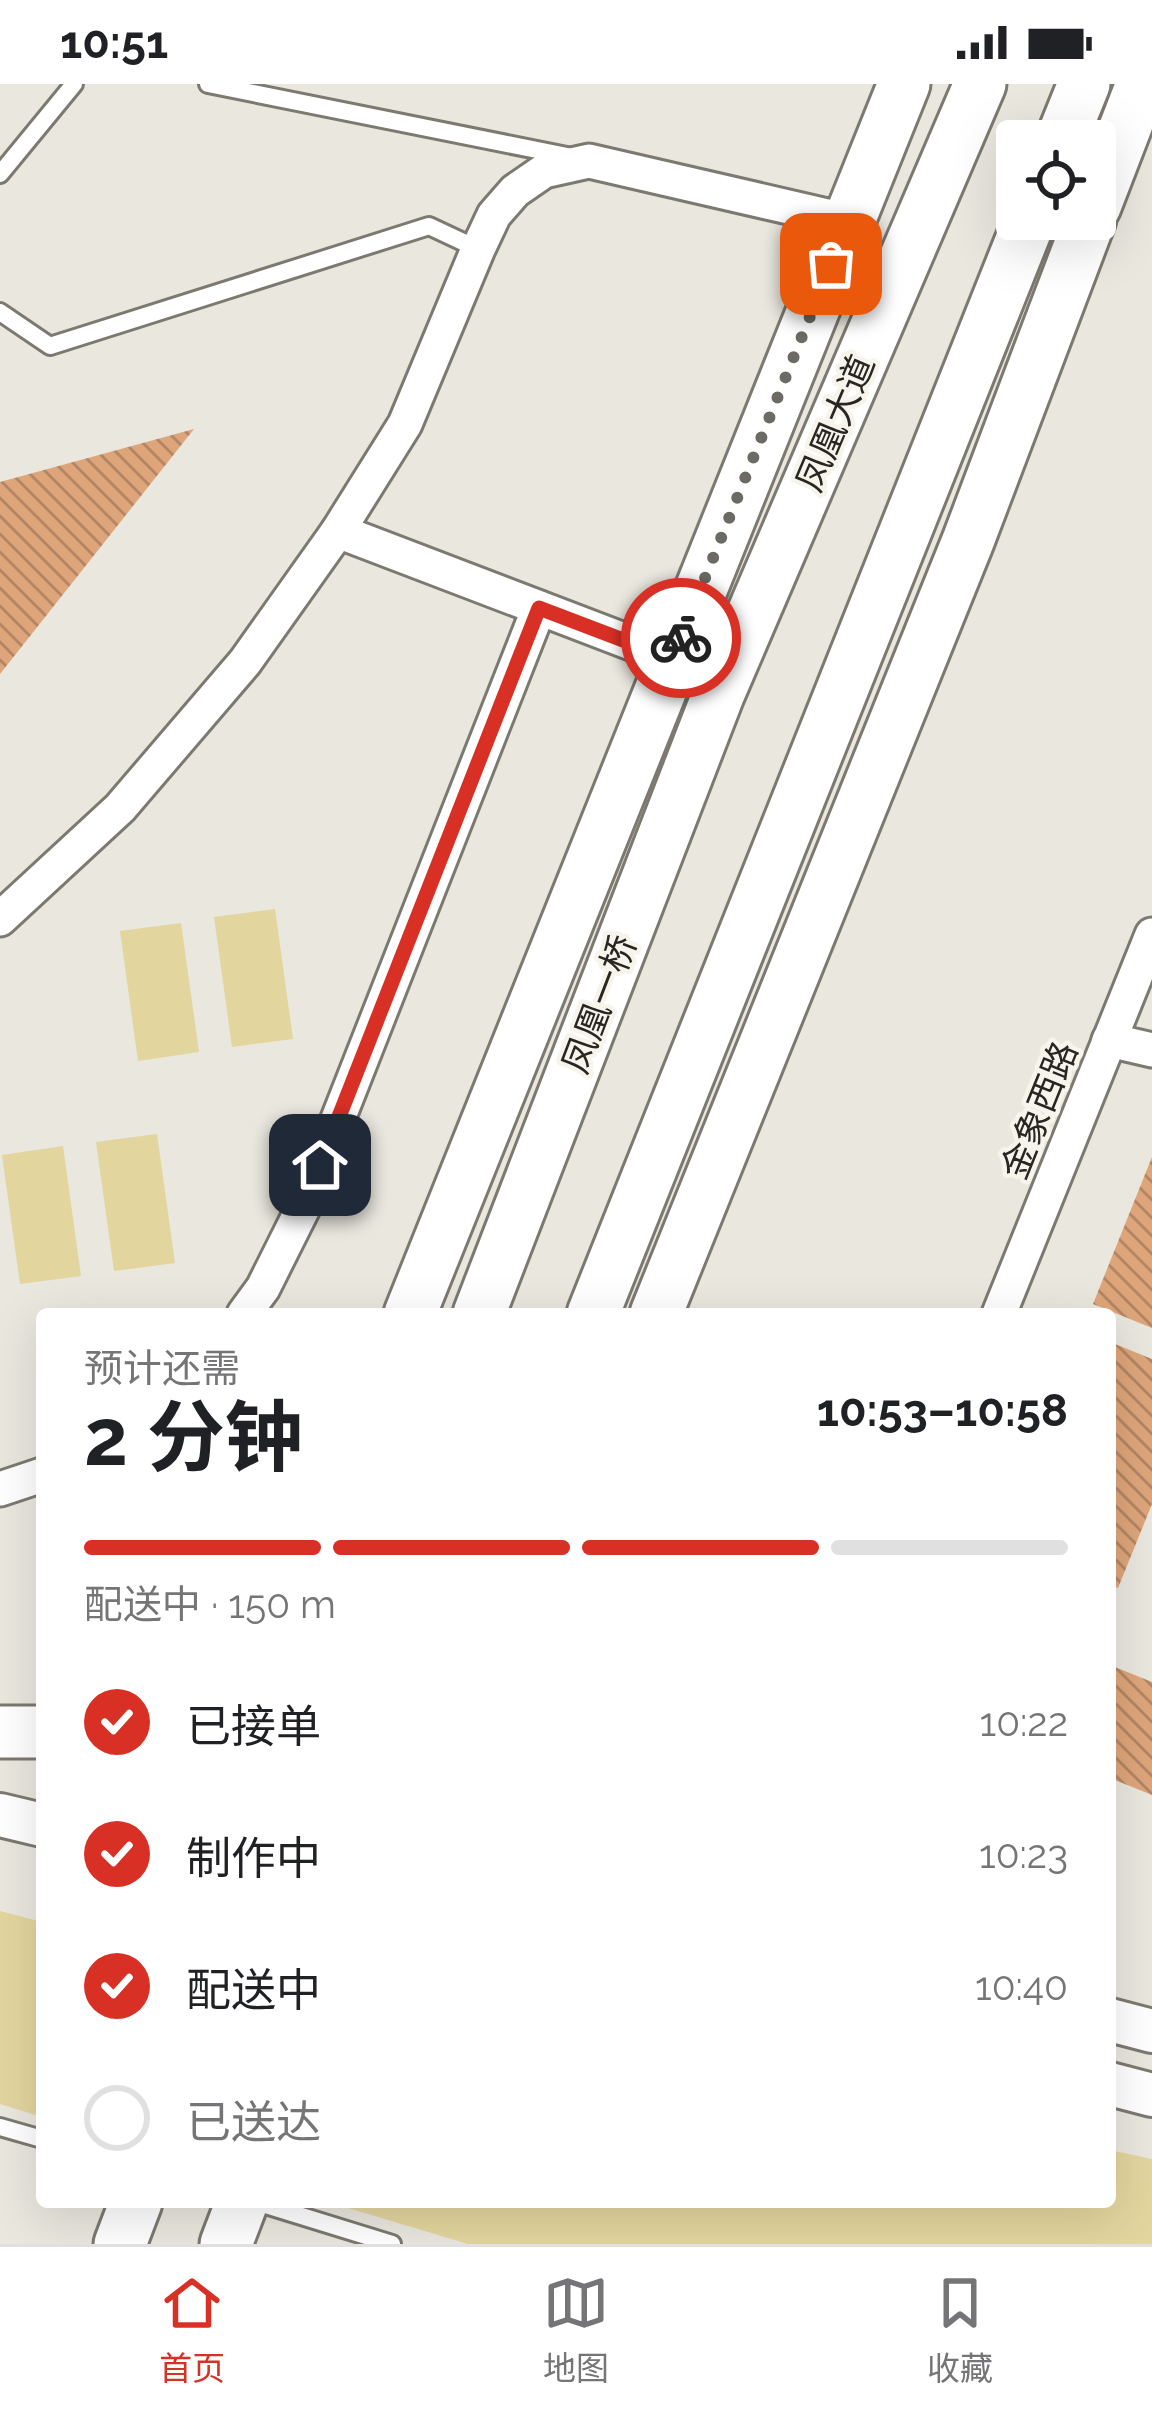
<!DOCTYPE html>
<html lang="zh">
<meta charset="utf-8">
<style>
body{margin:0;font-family:Raleway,"Noto Sans SC",sans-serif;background:#f6f6f6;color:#202124;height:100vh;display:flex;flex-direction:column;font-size:45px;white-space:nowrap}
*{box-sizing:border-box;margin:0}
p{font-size:39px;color:#757577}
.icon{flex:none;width:66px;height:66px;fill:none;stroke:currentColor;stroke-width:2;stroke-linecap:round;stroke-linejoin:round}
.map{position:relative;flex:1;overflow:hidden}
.details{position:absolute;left:36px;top:1224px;width:1080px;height:900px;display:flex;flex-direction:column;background:#fff;border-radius:12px;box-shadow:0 12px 48px #0002}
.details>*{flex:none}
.tools{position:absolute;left:996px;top:36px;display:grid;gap:24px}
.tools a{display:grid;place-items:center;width:120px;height:120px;border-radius:12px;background:#fff;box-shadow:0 12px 48px #0002;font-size:60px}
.pin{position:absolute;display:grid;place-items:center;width:102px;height:102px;color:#fff;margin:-51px;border-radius:24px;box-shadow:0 6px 18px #0006}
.courier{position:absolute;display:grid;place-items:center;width:120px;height:120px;margin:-60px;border:9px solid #d93025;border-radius:50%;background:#fff;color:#222;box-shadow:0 3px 15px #0007}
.overview em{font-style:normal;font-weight:700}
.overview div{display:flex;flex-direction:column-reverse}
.overview{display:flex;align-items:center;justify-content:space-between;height:204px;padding:0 48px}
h1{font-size:78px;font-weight:700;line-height:90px}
.bar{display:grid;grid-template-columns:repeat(4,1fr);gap:18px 12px;align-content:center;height:144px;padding:0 48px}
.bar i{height:15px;border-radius:9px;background:#e0e0e0}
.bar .selected{background:#d93025}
.bar p{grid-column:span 4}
ol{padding:0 48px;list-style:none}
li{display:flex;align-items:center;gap:36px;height:132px}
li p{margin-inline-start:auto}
li .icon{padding:12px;border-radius:50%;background:#d93025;color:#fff;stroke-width:4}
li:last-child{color:#757577}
li i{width:66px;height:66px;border:6px solid #e0e0e0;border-radius:50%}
.status{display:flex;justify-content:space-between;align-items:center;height:84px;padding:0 60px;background:#fff;direction:ltr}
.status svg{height:33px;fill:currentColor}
.tab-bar{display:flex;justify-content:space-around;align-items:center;height:168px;border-top:3px solid #e0e0e0;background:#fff;font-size:33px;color:#757577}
.tab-bar a{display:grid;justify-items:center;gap:6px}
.tab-bar .selected{color:#d93025}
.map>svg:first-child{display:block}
.green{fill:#e3d59e}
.building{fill:url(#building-back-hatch)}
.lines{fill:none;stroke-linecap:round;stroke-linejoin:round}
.service-casing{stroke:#7c7971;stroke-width:22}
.minor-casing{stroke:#7c7971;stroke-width:39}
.tertiary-casing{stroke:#7c7971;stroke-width:48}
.primary-casing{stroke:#7c7971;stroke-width:57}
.service{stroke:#fff;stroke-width:16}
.minor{stroke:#fff;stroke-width:33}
.tertiary{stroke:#fff;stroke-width:42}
.primary{stroke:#fff;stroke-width:51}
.done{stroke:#6b6a64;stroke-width:12;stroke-dasharray:0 21.6}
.route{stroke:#d93025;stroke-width:15}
.labels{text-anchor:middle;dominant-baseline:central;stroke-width:9;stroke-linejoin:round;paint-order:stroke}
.street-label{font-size:36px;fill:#272623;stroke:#f6f4eb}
</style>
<div class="status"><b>10:51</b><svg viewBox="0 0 49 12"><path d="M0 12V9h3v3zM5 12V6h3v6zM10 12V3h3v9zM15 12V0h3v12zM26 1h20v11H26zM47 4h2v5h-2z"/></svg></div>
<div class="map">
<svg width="1152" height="2160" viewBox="0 0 1152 2160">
<defs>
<pattern id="building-back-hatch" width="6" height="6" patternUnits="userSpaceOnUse" patternTransform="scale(3)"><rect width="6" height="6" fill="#dea57a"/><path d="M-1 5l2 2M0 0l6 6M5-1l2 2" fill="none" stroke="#b48664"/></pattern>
</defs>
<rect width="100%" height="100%" fill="#e9e7de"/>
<g class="green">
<path d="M275,825l18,130 -61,8 -18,-130z"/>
<path d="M181,839l18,129 -61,9 -18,-130z"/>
<path d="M157,1050l18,129 -61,8 -18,-129z"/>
<path d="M63,1062l18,130 -61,8 -18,-129z"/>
<path d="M0,1827l42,11v195l-42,-13z"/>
<path d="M1110,2066l42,9v85h-684l-140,-42h782z"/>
</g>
<g class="building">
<path d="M194,345l-194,245v-192z"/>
<path d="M1152,1073v171l-59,-24z"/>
<path d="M1110,1258l42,17v145l-34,84 -8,-3z"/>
<path d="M1110,1581l42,17v113l-42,-17z"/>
</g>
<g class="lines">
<g class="service-casing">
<g id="service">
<path d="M208,0l364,73"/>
<path d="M0,90l74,-90"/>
<path d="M0,228l50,34 379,-120 49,23"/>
<path d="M0,2043l42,12"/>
<path d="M256,2118l136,42"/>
</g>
</g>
<g class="minor-casing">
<g id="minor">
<path d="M338,447l335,128"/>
<path d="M0,835l120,-111 125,-146 93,-131 67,-107 73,-175 16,-34 21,-24 29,-20 45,-10 260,60"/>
<path d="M1109,956l43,10"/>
<path d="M244,1230l19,-26 40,-80 236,-600"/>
<path d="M999,1230l153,-379"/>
<path d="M0,1405l42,-14"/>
</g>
</g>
<g class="tertiary-casing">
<g id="tertiary">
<path d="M0,1731l42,10"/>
<path d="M1110,1936l42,11"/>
<path d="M1110,2000l42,11"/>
</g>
</g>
<g class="primary-casing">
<g id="primary">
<path d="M1061,57l23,-57"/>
<path d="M1095,122l47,-122"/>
<path d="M410,1230l494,-1230"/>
<path d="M479,1230l239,-619 262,-611"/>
<path d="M593,1230l437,-1095"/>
<path d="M656,1230l312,-773 122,-322"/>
<path d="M0,1648h42"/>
<path d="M120,2160l16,-42"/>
<path d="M226,2160l16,-42"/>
</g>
</g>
<use href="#service" class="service"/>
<use href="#minor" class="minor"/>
<use href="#tertiary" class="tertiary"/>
<use href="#primary" class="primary"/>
</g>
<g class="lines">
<path class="done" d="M681,554l150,-374"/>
<path class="route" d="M320,1081l219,-557 134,51 8,-21"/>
</g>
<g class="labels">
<g class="street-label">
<text transform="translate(835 339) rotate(-67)">凤凰大道</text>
<text transform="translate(599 920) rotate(-69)">凤凰一桥</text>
<text transform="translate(1039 1026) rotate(-68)">金象西路</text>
</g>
</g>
</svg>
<div class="tools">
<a><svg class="icon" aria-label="locate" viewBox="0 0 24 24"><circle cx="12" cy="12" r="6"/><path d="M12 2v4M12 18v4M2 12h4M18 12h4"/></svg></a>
</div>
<div class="pin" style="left:831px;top:180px;background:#ea580c"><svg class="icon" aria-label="bag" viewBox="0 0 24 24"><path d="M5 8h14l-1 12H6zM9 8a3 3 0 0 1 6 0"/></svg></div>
<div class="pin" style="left:320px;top:1081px;background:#1f2937"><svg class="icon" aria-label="home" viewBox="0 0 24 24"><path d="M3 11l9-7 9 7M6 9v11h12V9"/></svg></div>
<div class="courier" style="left:681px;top:554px"><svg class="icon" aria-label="bike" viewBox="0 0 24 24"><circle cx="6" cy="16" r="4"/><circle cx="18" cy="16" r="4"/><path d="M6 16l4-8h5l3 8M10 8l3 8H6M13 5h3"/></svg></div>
<section class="details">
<div class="overview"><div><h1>2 分钟</h1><p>预计还需</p></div><em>10:53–10:58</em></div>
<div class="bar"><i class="selected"></i><i class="selected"></i><i class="selected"></i><i></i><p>配送中 · 150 m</p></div>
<ol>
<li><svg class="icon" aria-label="check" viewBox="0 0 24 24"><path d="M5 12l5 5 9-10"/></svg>已接单<p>10:22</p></li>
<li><svg class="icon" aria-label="check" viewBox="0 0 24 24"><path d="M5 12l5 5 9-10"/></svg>制作中<p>10:23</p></li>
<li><svg class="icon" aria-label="check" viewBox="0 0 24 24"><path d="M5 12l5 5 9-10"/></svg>配送中<p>10:40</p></li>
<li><i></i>已送达</li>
</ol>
</section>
</div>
<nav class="tab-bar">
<a class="selected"><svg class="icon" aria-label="home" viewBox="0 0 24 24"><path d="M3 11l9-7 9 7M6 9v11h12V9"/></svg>首页</a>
<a><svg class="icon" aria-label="map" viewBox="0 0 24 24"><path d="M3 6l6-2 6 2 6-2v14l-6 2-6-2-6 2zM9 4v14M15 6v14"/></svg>地图</a>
<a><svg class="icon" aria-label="saved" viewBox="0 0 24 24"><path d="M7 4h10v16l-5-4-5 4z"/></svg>收藏</a>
</nav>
